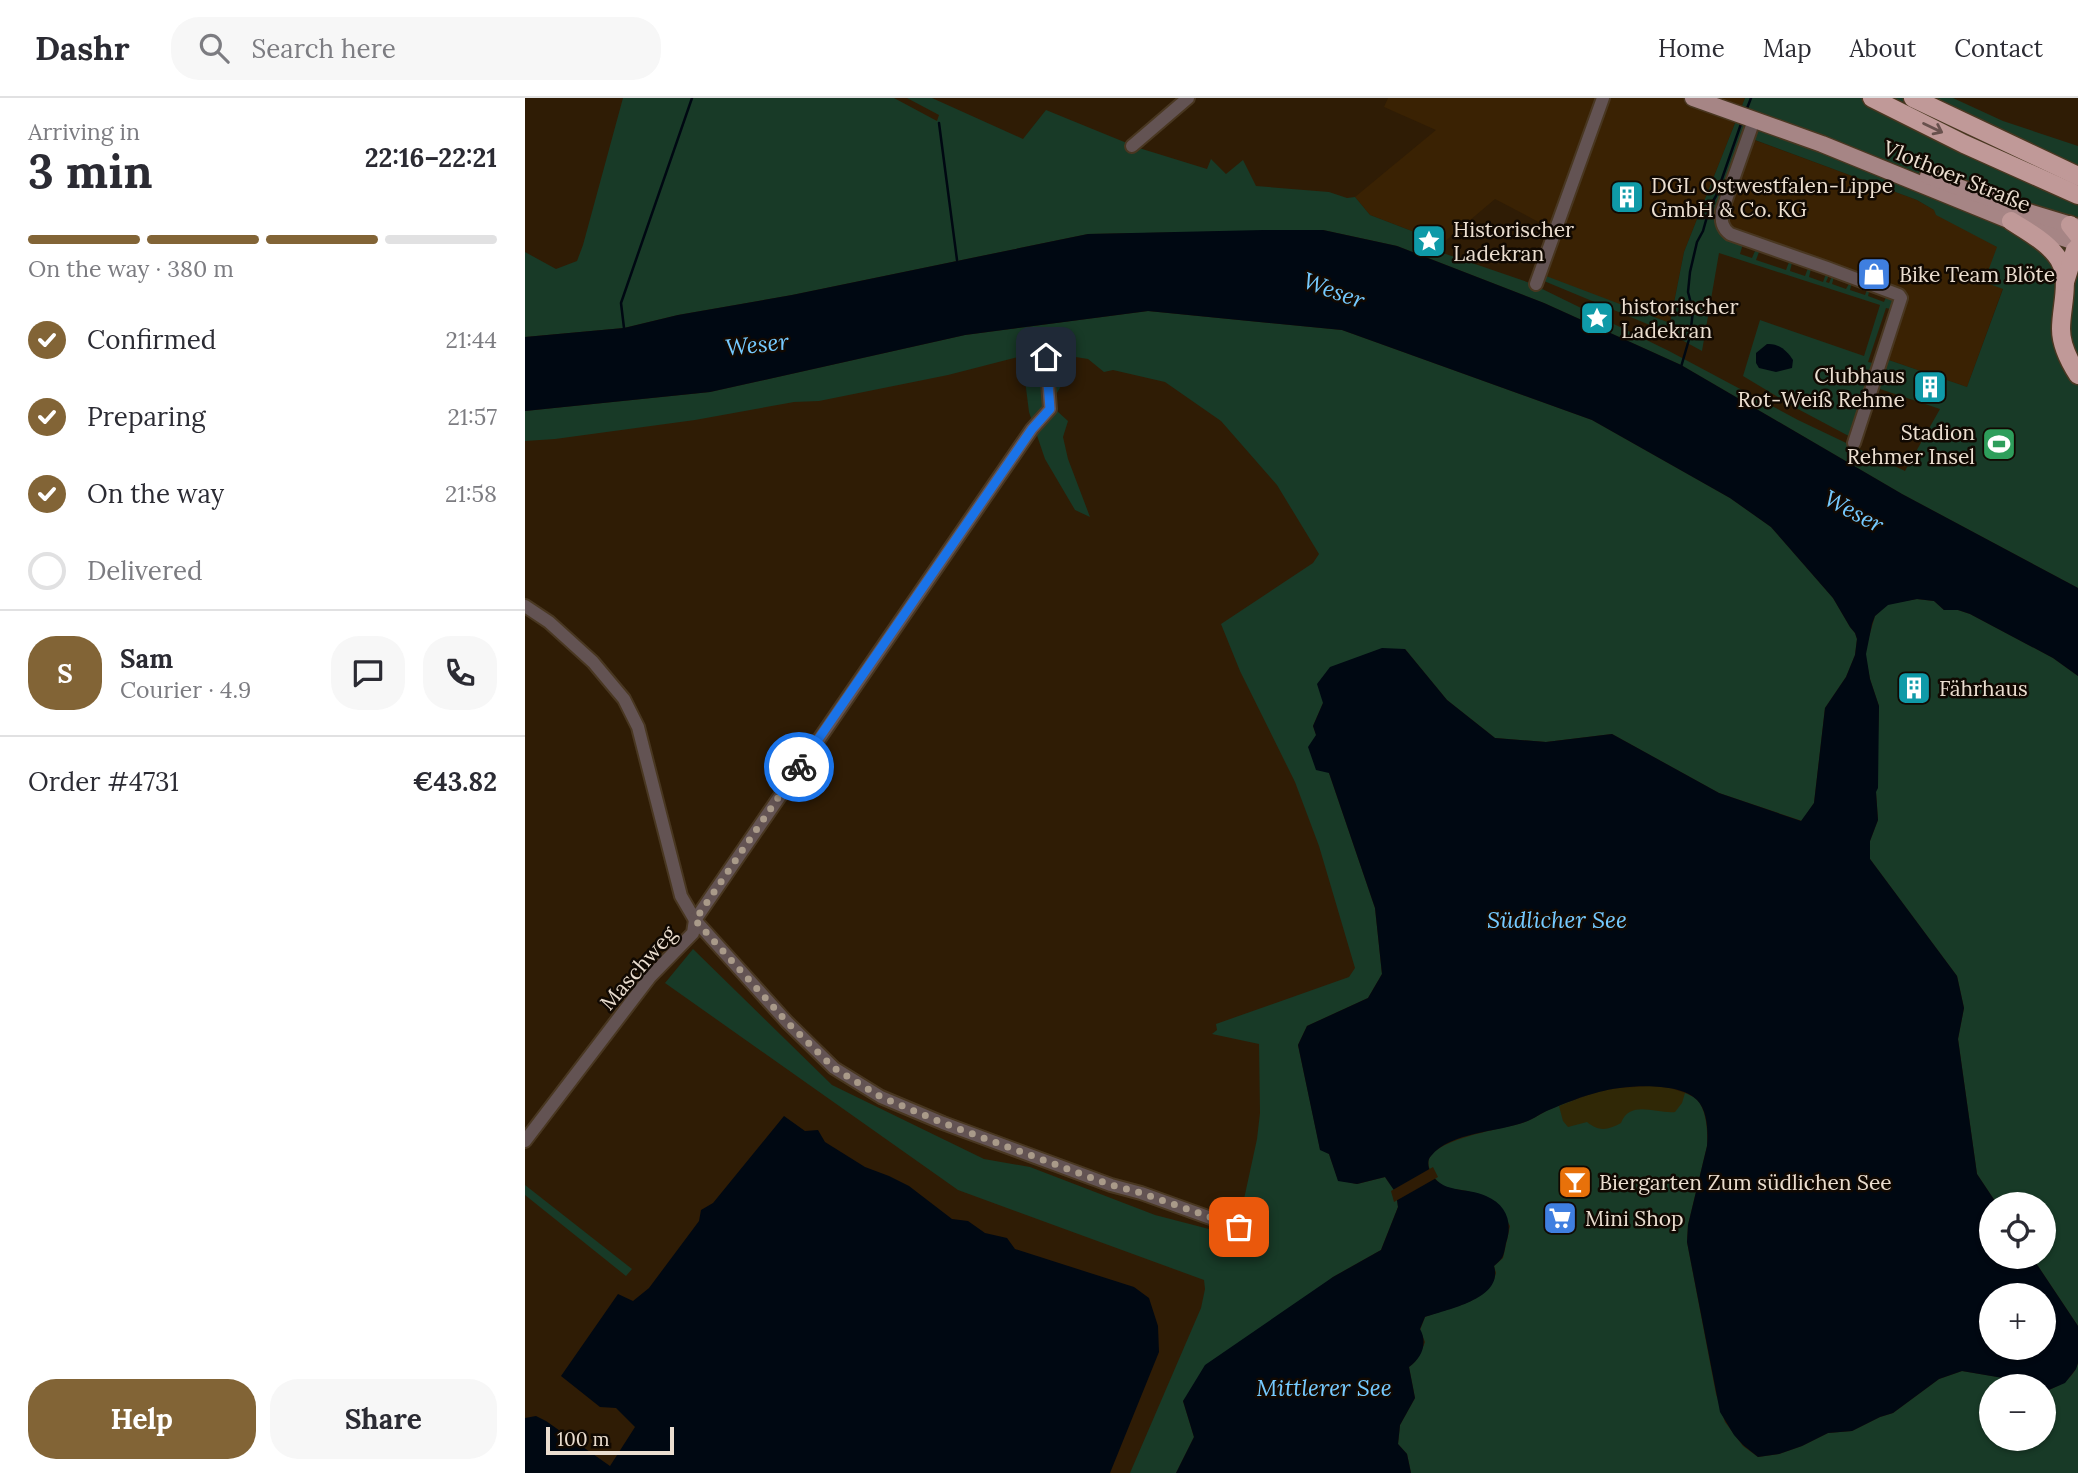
<!DOCTYPE html>
<meta charset="utf-8">
<style>
body{margin:0;font-family:Lora,serif;background:#f7f7f7;color:#2b2b33;height:100vh;display:flex;flex-direction:column;font-size:26px;white-space:nowrap}
*{box-sizing:border-box;margin:0}
p{font-size:23px;color:#7c7c81}
.icon{flex:none;width:38px;height:38px;fill:none;stroke:currentColor;stroke-width:2;stroke-linecap:round;stroke-linejoin:round}
.map{position:relative;flex:1;overflow:hidden}
.panel{display:flex;flex-direction:column;background:#fff;width:525px}
.panel>*{flex:none}
.buttons{position:absolute;left:1454px;top:1094px;display:grid;gap:14px}
.buttons a{display:grid;place-items:center;width:77px;height:77px;border-radius:50%;background:#fff;box-shadow:0 2px 5px #0004;font-size:35px}
.scale{position:absolute;left:21px;bottom:18px;width:128px;box-sizing:border-box;padding-left:7px;border:4px solid #ebded0;border-top:0;font-size:19px;line-height:24px;white-space:nowrap;color:#ebded0;-webkit-text-stroke:5px #110902;paint-order:stroke}
.pin{position:absolute;display:grid;place-items:center;width:60px;height:60px;color:#fff;margin:-30px;border-radius:14px;box-shadow:0 4px 10px #0006}
.courier{position:absolute;display:grid;place-items:center;width:70px;height:70px;margin:-35px;border:5px solid #1a73e8;border-radius:50%;background:#fff;color:#222;box-shadow:0 2px 9px #0007}
.overview em{font-style:normal;font-weight:700}
.overview div{display:flex;flex-direction:column-reverse}
.overview{display:flex;align-items:center;justify-content:space-between;height:119px;padding:0 28px}
h1{font-size:46px;font-weight:700;line-height:52px}
.bar{display:grid;grid-template-columns:repeat(4,1fr);gap:10px 7px;align-content:center;height:84px;padding:0 28px}
.bar i{height:9px;border-radius:5px;background:#e1e1e2}
.bar .current{background:#826436}
.bar p{grid-column:span 4}
.line{display:flex;align-items:center;gap:18px;padding:0 28px;border-top:2px solid #e1e1e2}
.line div{flex:1}
.round{display:grid;place-items:center;flex:none;width:74px;height:74px;border-radius:28px;background:#f7f7f7}
ol{padding:0 28px;list-style:none}
li{display:flex;align-items:center;gap:21px;height:77px}
li p{margin-inline-start:auto}
li .icon{padding:7px;border-radius:50%;background:#826436;color:#fff;stroke-width:4}
li:last-child{color:#7c7c81}
li i{width:38px;height:38px;border:4px solid #e1e1e2;border-radius:50%}
.button{display:flex;gap:14px;margin-top:auto;padding:14px 28px}
.button a{flex:1;height:80px;border-radius:28px;background:#826436;color:#fff;font-size:28px;font-weight:700;line-height:80px;text-align:center}
.button a+a{background:#f7f7f7;color:#2b2b33}
header{display:flex;align-items:center;gap:42px;box-sizing:border-box;height:98px;padding:0 35px;background:#fff;border-bottom:2px solid #e1e1e2}
header strong{font-size:33px}
nav{display:flex;gap:38px;margin-inline-start:auto;font-size:24px}
.search{width:490px;height:63px;background:#f7f7f7;display:flex;align-items:center;gap:18px;box-sizing:border-box;padding:0 24px;border-radius:28px;color:#7c7c81;font-size:26px}
main{display:flex;flex:1;min-height:0}
.map>svg:first-child{display:block}
.built{fill:#3a2203}
.green{fill:#183a27;fill-rule:evenodd}
.sand{fill:#302806}
.water{fill:#000812;fill-rule:evenodd}
.pier{fill:#2f1c05}
.lines{fill:none;stroke-linecap:round;stroke-linejoin:round}
.stream{stroke:#000812;stroke-width:2.5}
.minor-casing{stroke:#493721;stroke-width:16}
.major-casing{stroke:#493721;stroke-width:19}
.highway-casing{stroke:#493721;stroke-width:21}
.minor{stroke:#635353;stroke-width:12}
.major{stroke:#a68585;stroke-width:16}
.highway{stroke:#c09998;stroke-width:18}
.oneway{stroke:#68514d}
.done{stroke:#a99a89;stroke-width:7;stroke-dasharray:0 12.6}
.route{stroke:#1a73e8;stroke-width:9}
.labels{text-anchor:middle;dominant-baseline:central;stroke-width:5;stroke-linejoin:round;paint-order:stroke}
.street-label{font-size:21px;fill:#ebded0;stroke:#110902}
.poi-label{font-size:21px;fill:#ebded0;stroke:#110902;text-anchor:start}
.water-label{font-size:23px;font-style:italic;fill:#75caff;stroke:#110902}
</style>
<header>
<strong>Dashr</strong>
<div class="search"><svg class="icon" aria-label="search" viewBox="0 0 24 24"><circle cx="10" cy="10" r="6"/><path d="M15 15l6 6"/></svg>Search here</div>
<nav><a>Home</a><a>Map</a><a>About</a><a>Contact</a></nav>
</header>
<main>
<section class="panel">
<div class="overview"><div><h1>3 min</h1><p>Arriving in</p></div><em>22:16–22:21</em></div>
<div class="bar"><i class="current"></i><i class="current"></i><i class="current"></i><i></i><p>On the way · 380 m</p></div>
<ol>
<li><svg class="icon" aria-label="check" viewBox="0 0 24 24"><path d="M5 12l5 5 9-10"/></svg>Confirmed<p>21:44</p></li>
<li><svg class="icon" aria-label="check" viewBox="0 0 24 24"><path d="M5 12l5 5 9-10"/></svg>Preparing<p>21:57</p></li>
<li><svg class="icon" aria-label="check" viewBox="0 0 24 24"><path d="M5 12l5 5 9-10"/></svg>On the way<p>21:58</p></li>
<li><i></i>Delivered</li>
</ol>
<div class="line" style="height:126px"><b class="round" style="background:#826436;color:#fff">S</b><div><b>Sam</b><p>Courier · 4.9</p></div><a class="round"><svg class="icon" aria-label="chat" viewBox="0 0 24 24"><path d="M4 5h16v11H9l-5 4z"/></svg></a><a class="round"><svg class="icon" aria-label="phone" viewBox="0 0 24 24"><path d="M5 4h4l2 5-3 2q2 4 5 5l2-3 5 2v4C11 20 4 13 5 4z"/></svg></a></div>
<div class="line" style="height:91px"><div>Order #4731</div><b>€43.82</b></div>
<div class="button"><a>Help</a><a>Share</a></div>
</section>
<div class="map">
<svg width="1553" height="1375" viewBox="0 0 1553 1375">
<rect width="100%" height="100%" fill="#2f1c05"/>
<g class="built">
<path d="M863,0h357l-61,154 -14,71 -136,-50 16,-45 -55,-29 -52,44 -3,8 3,-8 -73,-28 -15,-18 81,-67 -52,-23z"/>
<path d="M1221,39l171,63 80,47 6,41 -36,99 -87,-30 16,-58 -177,-73z"/>
</g>
<g class="green">
<path d="M98,0h271l43,23 2,-6 -32,-17h25l91,41 23,-29 93,38 68,21 4,-10 15,15 17,-14 13,26 73,6 18,6 8,-1 15,18 73,28 -3,9 90,31 139,68 129,69 107,51 35,-62 -60,-20 -20,53 -64,-34 -53,-32 17,-56 104,36 16,-51 -161,-52 -17,98 -33,-18 -125,-52 2,-5 124,47 14,-71 61,-154h208l50,23 75,25v442l-176,-94 -221,-129 -137,-62 -147,-57 -74,-16 -235,4 -296,61 -114,20 -54,13 -99,9v-85l31,17 21,-8 6,-16zM1222,39l170,63 17,10 2,5 61,32 -13,35 19,7 -36,98 -87,-30 -3,7 -9,-2 18,-54 9,2 -1,-15 -6,-3 -4,10 -16,-6 2,-8 -2,-1 -3,8 -15,-5 2,-8h-2l-4,7 -14,-5 2,-7 -2,-1 -3,7 -3,-1 3,-7 -3,-1 -3,8 -14,-5 2,-8 -3,-1 -3,8 -15,-5 2,-8 -3,-1 -3,8 -30,-10 3,-8 -4,-1 -3,7 -12,-4 3,-10 -25,-32z"/>
<path d="M623,213l194,19 250,90 138,78 41,29 62,71 17,29 5,6 2,6 -2,16 -9,22 -21,31 -11,95 -12,18 -83,-28 -107,-59 -66,8 -51,-4 -48,-38 -42,-51 -82,54 -10,23 62,182 7,66 -14,24 -61,28 -9,19 22,104 9,5 9,26 19,4 28,-7 11,16 2,14 -17,43 -48,27 -150,124 11,36 -18,36h-46l71,-165 4,-19 -1,-9 -246,-90 -293,-207 28,-34 139,136 152,74 46,8 125,48 81,21 21,-97 3,-26 -1,-69 -47,-10 5,-4 -1,-6 133,-47 6,-9 -36,-122 -24,-64 -55,-111 -19,-47 92,-61 6,-9 -42,-69 -56,-64 -56,-39 -52,-12 -9,2 -16,-13 -37,-6 -3,13 13,20 -7,12 3,13 11,10 -5,16 5,22 22,58 -15,-7 -30,-51 -16,-47 -7,-56 -74,19 -129,26 -25,1 -99,18 -140,19 -30,2v-30l185,-19 255,-57z"/>
<path d="M1392,501l17,2 10,9h14l12,4 83,44 25,18v650l-46,-69 12,-1v-52h-47l-20,-30 -19,-135 6,-31 -7,-32 -87,-117v-18l8,-21 -2,-28 3,-86 -9,-27 -5,-25 3,-14 7,-24 13,-12z"/>
<path d="M1074,994l86,1c4,2 8,3 11,6 11,9 12,35 11,47l-19,79 -1,17 29,152 9,28 18,24 15,11 21,-3 23,-8 26,-13 24,-2 28,-14 13,-4 46,-34 23,-8 42,7 13,8h-26v52h53v-46c15,-6 29,-12 34,-29v110h-667l-4,-19 -9,-10 2,-19 15,-27 -6,-31c9,-6 12,-15 16,-25l-5,-12 5,-13c25,-10 64,-14 71,-44l-2,-7 9,-8 7,-32c-16,-28 -16,-29 -48,-36 -7,-1 -15,-1 -21,-6 -5,-4 -10,-10 -12,-17 -8,-28 78,-38 96,-45 8,-3 15,-8 23,-12 16,-7 34,-12 51,-18z"/>
<path d="M0,1087l107,84 -6,7 -101,-81z"/>
</g>
<path class="sand" d="M1125,988l20,2 15,5 -3,10 -7,9c-18,2 -45,-13 -54,11 -13,7 -22,9 -34,-1l-19,5 -5,-6 -4,-15 41,-15 19,-3z"/>
<g class="water">
<path d="M738,132h60l74,16 147,57 137,62 221,129 176,94v88l-25,-18 -83,-44 -12,-4h-14l-10,-9 -17,-2 -29,6 -13,11 -3,8 -6,30 4,25 9,27 -1,82 -2,4 2,28 -8,21v18l87,117 7,32 -6,31 19,135 20,30h-6v52l41,1 46,69v37l-2,6 -11,14 -21,9v-6h-27l-14,-8 -41,-7 -23,8 -46,34 -13,4 -28,14 -24,2 -26,13 -23,8 -21,3 -15,-12 -9,-10 -14,-23 -33,-170 1,-17 19,-79c1,-13 1,-35 -10,-46 -18,-19 -74,-15 -98,-8 -16,4 -34,11 -50,18 -8,3 -15,9 -24,12 -26,10 -75,10 -94,34 -4,4 -3,10 -1,15 10,23 37,16 56,25 21,9 27,27 20,47 -1,5 -2,12 -4,15 -2,3 -5,5 -8,8 10,33 -47,43 -69,51l-5,12c8,14 2,29 -11,38l6,31 -15,27 -2,19 9,10 4,19h-235l18,-36 -11,-36 22,-36 128,-88 48,-27 17,-43 -2,-14 -11,-16 -28,7 -19,-3 -9,-27 -9,-4 -22,-105 9,-19 61,-28 14,-24 -7,-66 -46,-135 -13,-3 -8,-23 8,-12 -3,-9 10,-23 -6,-19 13,-17 52,-19 23,1 42,51 48,38 51,4 66,-8 107,59 82,28 13,-18 11,-95 21,-31 9,-22 2,-16 -2,-6 -5,-6 -17,-29 -62,-71 -41,-29 -138,-78 -250,-90 -194,-19 -183,24 -255,57 -185,19v-74l99,-9 54,-13 114,-20 296,-61zM1466,1197h53v53h-53z"/>
<path d="M1242,246c12,-1 20,7 26,16l-1,8 -16,4 -17,-4 -3,-5v-10z"/>
<path d="M259,1018l21,15 13,-1 7,12 40,25 24,9 20,10 43,33 16,2 17,12 22,5 8,11 119,38 15,11 9,28 1,26 -49,121h-585v-55l11,-2 10,5 64,45 25,-39 -19,-19 -16,-1 -39,-31 57,-82 15,7 16,-13 50,-67 2,-11 12,-7z"/>
</g>
<path class="pier" d="M908,1069l5,10 -44,25 -3,-11z"/>
<g class="lines">
<g class="stream">
<path d="M1221,13l5,-13"/>
<path d="M414,25l18,137"/>
<path d="M99,230l-3,-25 71,-205"/>
<path d="M1156,269l9,-31 3,-25 -5,-19 2,-20 7,-30 6,-11 7,-25 6,-10 26,-75"/>
</g>
<g class="minor-casing">
<g id="minor">
<path d="M1229,22l-32,91c-1,10 0,17 8,23l97,34 72,27 2,3 -47,145"/>
<path d="M607,48l56,-48"/>
<path d="M1011,186l67,-186"/>
<path d="M0,508l24,16 44,40 31,37 14,28 43,169 14,24 92,102 47,46 47,29 62,26 168,62 30,8 103,37"/>
<path d="M0,1043l125,-164 43,-44 2,-13 337,-491 18,-20 -4,-52"/>
</g>
</g>
<g class="major-casing">
<g id="major">
<path d="M1168,0l129,46 189,77 67,22"/>
<path d="M1403,78l94,34 56,17"/>
</g>
</g>
<g class="highway-casing">
<g id="highway">
<path d="M1347,0l92,46 114,51"/>
<path d="M1388,0l165,78"/>
<path d="M1486,123c14,9 33,19 44,33 18,21 6,50 6,75 0,16 8,32 17,46"/>
<path d="M1545,127l8,10"/>
<path d="M1540,184l10,-32 3,-3"/>
</g>
</g>
<use href="#minor" class="minor"/>
<use href="#major" class="major"/>
<use href="#highway" class="highway"/>
</g>
<defs><path id="oneway-shaft" d="M-6 0H5M1.5-3L5.5 0L1.5 3" fill="none" stroke-width="1.6" stroke-linecap="round" stroke-linejoin="round" transform="scale(1.75)"/></defs>
<use class="oneway" href="#oneway-shaft" transform="translate(1408 30) rotate(26)"/>
<g class="lines">
<path class="done" d="M274,669l-104,153 92,102 47,46 47,29 62,26 168,62 30,8 98,34"/>
<path class="route" d="M274,669l233,-338 18,-20 -4,-52"/>
</g>
<defs>
<g id="building-square" transform="scale(1.75)"><rect x="-9" y="-9" width="18" height="18" rx="4" fill="#0f9aa8" stroke="#110902"/><path d="M-4-6H4V6H1V3H-1V6H-4ZM-2.5-4.3h1.7v1.8h-1.7ZM.8-4.3h1.7v1.8H.8ZM-2.5-1h1.7V.8h-1.7ZM.8-1h1.7V.8H.8Z" fill="#fff"/></g>
<g id="sight-square" transform="scale(1.75)"><rect x="-9" y="-9" width="18" height="18" rx="4" fill="#0f9aa8" stroke="#110902"/><path d="M0-6L1.8-2.2L6-1.7L2.9 1.2L3.7 5.4L0 3.3L-3.7 5.4L-2.9 1.2L-6-1.7L-1.8-2.2Z" fill="#fff"/></g>
<g id="shop-square" transform="scale(1.75)"><rect x="-9" y="-9" width="18" height="18" rx="4" fill="#3f7fe0" stroke="#110902"/><path d="M-5-2.5h2.3a2.7 3.5 0 0 1 5.4 0H5L5.5 6h-11ZM-1.5-2.5h3a1.5 2.3 0 0 0-3 0Z" fill="#fff"/></g>
<g id="stadium-square" transform="scale(1.75)"><rect x="-9" y="-9" width="18" height="18" rx="4" fill="#2e9e5b" stroke="#110902"/><path d="M0-5a6.5 5 0 1 0 0 10a6.5 5 0 1 0 0-10ZM-3.5-1.8h7v3.6h-7Z" fill="#fff"/></g>
<g id="bar-square" transform="scale(1.75)"><rect x="-9" y="-9" width="18" height="18" rx="4" fill="#e8710a" stroke="#110902"/><path d="M-6-5H6L.8 .8V4.5H3.5V6h-7V4.5H-.8V.8Z" fill="#fff"/></g>
<g id="supermarket-square" transform="scale(1.75)"><rect x="-9" y="-9" width="18" height="18" rx="4" fill="#3f7fe0" stroke="#110902"/><path d="M-6-5.5h2.5l.6 2H6L4.5 2H-2.5L-4.4-4H-6ZM-1.5 3.2a1.3 1.3 0 1 0 .1 0ZM3 3.2a1.3 1.3 0 1 0 .1 0Z" fill="#fff"/></g>
</defs>
<g fill-rule="evenodd">
<use href="#building-square" x="1102" y="99"/>
<use href="#sight-square" x="904" y="143"/>
<use href="#shop-square" x="1349" y="176"/>
<use href="#sight-square" x="1072" y="220"/>
<use href="#building-square" x="1405" y="289"/>
<use href="#stadium-square" x="1474" y="346"/>
<use href="#building-square" x="1389" y="590"/>
<use href="#bar-square" x="1050" y="1084"/>
<use href="#supermarket-square" x="1035" y="1120"/>
</g>
<g class="labels">
<g class="street-label">
<text transform="translate(1432 78) rotate(22)">Vlothoer Straße</text>
<text transform="translate(113 870) rotate(-49)">Maschweg</text>
</g>
<g class="poi-label">
<text x="1126" y="87">DGL Ostwestfalen-Lippe<tspan x="1126" dy="24">GmbH &amp; Co. KG</tspan></text>
<text x="928" y="131">Historischer<tspan x="928" dy="24">Ladekran</tspan></text>
<text x="1374" y="176">Bike Team Blöte</text>
<text x="1096" y="208">historischer<tspan x="1096" dy="24">Ladekran</tspan></text>
<text x="1380" y="277" text-anchor="end">Clubhaus<tspan x="1380" dy="24">Rot-Weiß Rehme</tspan></text>
<text x="1450" y="334" text-anchor="end">Stadion<tspan x="1450" dy="24">Rehmer Insel</tspan></text>
<text x="1414" y="590">Fährhaus</text>
<text x="1074" y="1084">Biergarten Zum südlichen See</text>
<text x="1060" y="1120">Mini Shop</text>
</g>
<g class="water-label">
<text transform="translate(809 192) rotate(20)">Weser</text>
<text transform="translate(232 246) rotate(-6)">Weser</text>
<text transform="translate(1329 413) rotate(28)">Weser</text>
<text x="1032" y="821">Südlicher See</text>
<text x="799" y="1289">Mittlerer See</text>
</g>
</g>
</svg>
<div class="buttons">
<a><svg class="icon" aria-label="locate" viewBox="0 0 24 24"><circle cx="12" cy="12" r="6"/><path d="M12 2v4M12 18v4M2 12h4M18 12h4"/></svg></a>
<a>+</a>
<a>−</a>
</div>
<div class="scale">100 m</div>
<div class="pin" style="left:714px;top:1129px;background:#ea580c"><svg class="icon" aria-label="bag" viewBox="0 0 24 24"><path d="M5 8h14l-1 12H6zM9 8a3 3 0 0 1 6 0"/></svg></div>
<div class="pin" style="left:521px;top:259px;background:#1f2937"><svg class="icon" aria-label="home" viewBox="0 0 24 24"><path d="M3 11l9-7 9 7M6 9v11h12V9"/></svg></div>
<div class="courier" style="left:274px;top:669px"><svg class="icon" aria-label="bike" viewBox="0 0 24 24"><circle cx="6" cy="16" r="4"/><circle cx="18" cy="16" r="4"/><path d="M6 16l4-8h5l3 8M10 8l3 8H6M13 5h3"/></svg></div>
</div>
</main>
